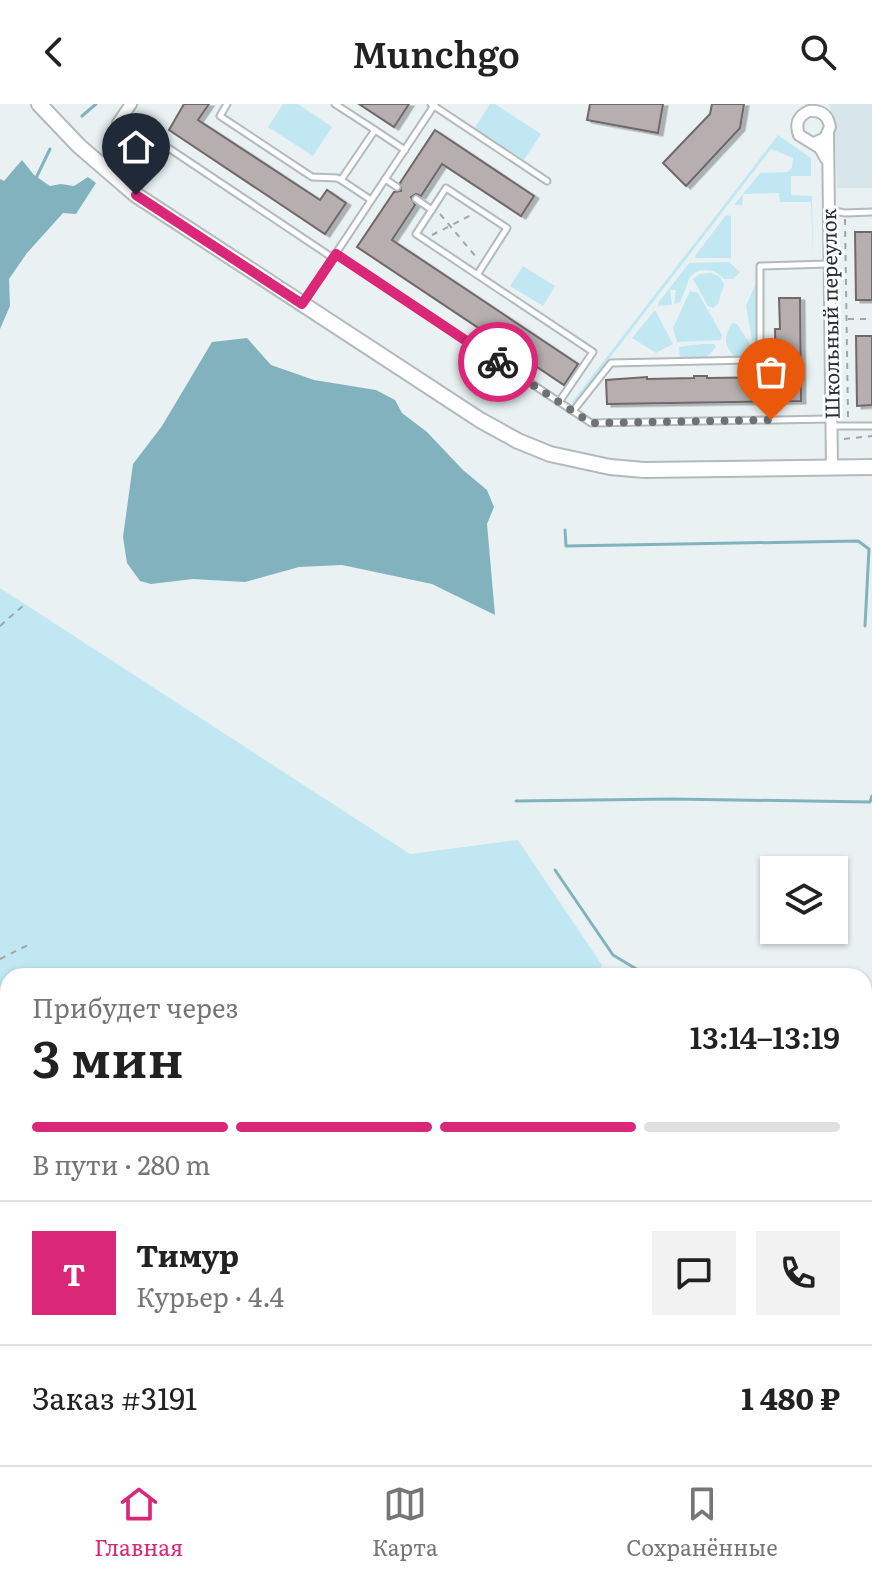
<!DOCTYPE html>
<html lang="ru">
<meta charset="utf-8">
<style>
body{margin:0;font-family:Literata,serif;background:#f2f2f2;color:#222;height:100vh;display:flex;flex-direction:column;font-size:30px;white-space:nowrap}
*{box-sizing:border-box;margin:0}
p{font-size:26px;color:#767676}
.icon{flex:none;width:44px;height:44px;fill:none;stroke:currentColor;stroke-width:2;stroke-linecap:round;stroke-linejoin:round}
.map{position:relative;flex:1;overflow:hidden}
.panel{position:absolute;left:0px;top:864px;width:872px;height:498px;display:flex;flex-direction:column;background:#fff;border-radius:24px 24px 0 0;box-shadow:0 2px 6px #0004}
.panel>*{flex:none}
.fabs{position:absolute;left:760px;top:752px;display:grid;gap:16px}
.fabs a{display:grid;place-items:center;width:88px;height:88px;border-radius:0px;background:#fff;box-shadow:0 2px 6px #0004;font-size:40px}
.pin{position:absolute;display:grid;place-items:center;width:68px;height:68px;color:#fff;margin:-82px -34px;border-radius:50% 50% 50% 0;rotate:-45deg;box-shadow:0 0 8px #0007}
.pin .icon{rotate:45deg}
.courier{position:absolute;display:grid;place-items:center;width:80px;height:80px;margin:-40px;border:6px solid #db2777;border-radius:50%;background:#fff;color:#222;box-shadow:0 2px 10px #0007}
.summary em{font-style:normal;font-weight:600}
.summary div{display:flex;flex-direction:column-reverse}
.summary{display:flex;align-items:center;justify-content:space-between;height:136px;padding:0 32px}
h1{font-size:52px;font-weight:600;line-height:60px}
.bar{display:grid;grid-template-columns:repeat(4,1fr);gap:12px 8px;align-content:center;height:96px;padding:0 32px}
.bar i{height:10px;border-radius:6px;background:#e0e0e0}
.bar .active{background:#db2777}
.bar p{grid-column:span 4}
.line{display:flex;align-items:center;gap:20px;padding:0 32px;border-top:2px solid #e0e0e0}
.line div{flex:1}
.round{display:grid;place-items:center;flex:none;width:84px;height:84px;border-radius:0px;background:#f2f2f2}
header{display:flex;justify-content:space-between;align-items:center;height:104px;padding:0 32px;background:#fff;font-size:36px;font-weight:600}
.tabs{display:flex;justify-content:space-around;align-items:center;height:112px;border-top:2px solid #e0e0e0;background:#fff;font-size:22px;color:#767676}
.tabs a{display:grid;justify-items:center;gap:4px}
.tabs .active{color:#db2777}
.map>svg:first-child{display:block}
.built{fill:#d6e6ea}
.green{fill:#c1e8f2}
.forest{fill:#92c2ce}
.water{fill:#82b2be}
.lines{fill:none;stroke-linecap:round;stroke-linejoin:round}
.stream{stroke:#82b2be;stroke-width:3}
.building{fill:#b6aeaf;stroke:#6f6869;stroke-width:2;filter:url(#shadow)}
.lane-casing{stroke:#b3babc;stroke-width:9}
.street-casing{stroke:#b3babc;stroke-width:14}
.secondary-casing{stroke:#b3babc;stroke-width:18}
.path{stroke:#a0a6a8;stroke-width:2;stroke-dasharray:6 6;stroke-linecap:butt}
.lane{stroke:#fff;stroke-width:5}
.street{stroke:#fff;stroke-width:10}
.secondary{stroke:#fff;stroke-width:14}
.done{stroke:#6d7273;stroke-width:8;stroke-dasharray:0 14.4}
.route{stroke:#db2777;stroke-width:10}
.labels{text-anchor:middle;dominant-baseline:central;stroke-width:6;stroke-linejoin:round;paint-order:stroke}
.street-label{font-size:20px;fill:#2a2d2e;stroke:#f9fdfe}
</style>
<header><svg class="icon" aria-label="back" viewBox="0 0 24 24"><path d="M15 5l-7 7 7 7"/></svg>Munchgo<svg class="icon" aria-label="search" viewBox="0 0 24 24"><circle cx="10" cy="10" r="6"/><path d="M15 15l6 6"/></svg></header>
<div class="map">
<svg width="872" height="1361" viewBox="0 0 872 1361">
<defs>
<filter id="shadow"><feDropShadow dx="4.5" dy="2.5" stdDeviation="0" flood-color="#0004"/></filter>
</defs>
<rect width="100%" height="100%" fill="#e9f1f3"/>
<path class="built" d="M829,0h43v84h-35l-2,-54z"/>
<g class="green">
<path d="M283,0h15l34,23 -19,29 -45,-29z"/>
<path d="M490,0h5l46,30 -17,26 -50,-31z"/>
<path d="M778,31l33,23v18h-20v19l21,1 1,63 -2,-57h-31l-1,-9 -36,1 -1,11h-8l26,-32 27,-1 5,-4 1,-10 -22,-9 -196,254 -3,-1z"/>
<path d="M726,111l5,1v42h-35l-1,-2z"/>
<path d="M729,158l11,10 -7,7h-9c-8,-11 -28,-13 -35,0 -3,8 -5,15 -9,23l-6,2 2,-14h-6l2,15 -14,1v-3l31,-40z"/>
<path d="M523,162l32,20 -12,20 -33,-20z"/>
<path d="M711,169l9,4 4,7 -6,20 -5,4 -5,-2 -15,-27 7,-5z"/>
<path d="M756,179v63l-4,-7 -6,-33z"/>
<path d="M690,187l8,2 24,42 -1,5 -44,2 -4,-14z"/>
<path d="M655,206l18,34 -17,9 -24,-15z"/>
<path d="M732,219l5,1 17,26 -3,7h-16c-11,-12 -12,-19 -3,-34z"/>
<path d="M702,240h12l2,3 -10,11h-26l-1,-11z"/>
<path d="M0,484l410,266 108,-14 84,125 -6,11h-588v284l-8,-7z"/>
</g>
<g class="forest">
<path d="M8,1272v58l-8,-2v-51z"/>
<path d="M123,1354h159l-6,7h-154z"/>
<path d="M342,1354h186l1,7h-184z"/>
</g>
<g class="water">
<path d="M22,56l12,15 16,11 11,-2 13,2 14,-9 8,6 -20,31 -13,-1 -36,40 -18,26 1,27 -10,23v-150l4,2z"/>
<path d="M247,234l24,27 43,15 62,10 19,10 7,13 25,19 36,38 24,20 7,17 -7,17 8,91 -63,-31 -90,-19 -43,2 -54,15 -52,-3 -42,5 -11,-3 -13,-18 -4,-26 10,-73 29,-38 50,-84z"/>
</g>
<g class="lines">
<g class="stream">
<path d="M82,12l14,-12"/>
<path d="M36,74l14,-29"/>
<path d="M565,426l1,16 292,-5 11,8 -4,77"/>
<path d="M516,697l156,-2 198,3 2,-6"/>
<path d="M555,766l58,85 35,21"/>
</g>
</g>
<g class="building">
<path d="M184,0h25l-11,16 122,80 7,-10 19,13 -21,31 -156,-104z"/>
<path d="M359,0h50l-15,23z"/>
<path d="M590,0h73l-5,29 -71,-13z"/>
<path d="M712,0h32l-4,24 -54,58 -23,-23 47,-49z"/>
<path d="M435,26l99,66 -13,20 -79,-52 -21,32 -5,-2 -5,3 4,8 -23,35 186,124 -14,21 -207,-138 37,-55 7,-1 -1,-8z"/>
<path d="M855,128h17v68h-16z"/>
<path d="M779,194h21l1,103 -194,3 -1,-24 41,-3v2l47,-1v-2h13v2l69,-1 -1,-48h5z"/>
<path d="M856,232h16v69l-15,1z"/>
</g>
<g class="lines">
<g class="lane-casing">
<g id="lane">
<path d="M227,0l-7,12 92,61 25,1 4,2"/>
<path d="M335,0l40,26"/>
<path d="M431,0l116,77"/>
<path d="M149,31l184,123"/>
<path d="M385,75l12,8"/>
<path d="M416,95l16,11"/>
<path d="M371,96l-30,-20 34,-50 30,20"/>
<path d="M829,106l16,3 27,-1"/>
<path d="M336,150l255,169 239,-4"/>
<path d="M477,171l30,-47 -61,-40 -30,46 177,118 -34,50"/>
<path d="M303,199l132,-199"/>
<path d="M573,307l38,-48 139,-3 6,-3 4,-10v-81l68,-2"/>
<path d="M833,322h39"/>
<path d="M864,1103l8,-20"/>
<path d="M864,1126l8,3"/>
<path d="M864,1254l8,3"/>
</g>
</g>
<g class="street-casing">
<g id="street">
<path d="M828,29l4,334"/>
<path d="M814,39l11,-5 5,-11c-2,-12 -9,-17 -21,-16 -11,5 -14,13 -10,24l21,13 6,11"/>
<path d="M112,71l6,-52 13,-19"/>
<path d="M864,1199l8,-19"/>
<path d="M797,1361l1,-7"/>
<path d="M809,1361l1,-7"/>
</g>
</g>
<g class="secondary-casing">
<path id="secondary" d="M39,0l40,42 57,49 344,225 38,21 32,13 60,13 34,3 228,-3"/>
</g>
<g class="path">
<path d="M440,110l37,44"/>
<path d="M845,115l3,198"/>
<path d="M432,131l41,-21"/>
<path d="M848,215h24"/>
<path d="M844,335l28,-3"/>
<path d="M0,522l25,-22"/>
<path d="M0,855l28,-14"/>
<path d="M0,1269l8,-4"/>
<path d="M0,1348l8,3"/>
<path d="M18,1354l17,7"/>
<path d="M484,1354l1,7"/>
</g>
<use href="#lane" class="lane"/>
<use href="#street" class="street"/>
<use href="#secondary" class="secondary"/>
</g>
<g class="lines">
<path class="done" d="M498,258l93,61 180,-3"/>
<path class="route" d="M136,91l166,109 34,-50 162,108"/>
</g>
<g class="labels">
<g class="street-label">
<text transform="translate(829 210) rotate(-91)">Школьный переулок</text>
</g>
</g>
</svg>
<div class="fabs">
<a><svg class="icon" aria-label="layers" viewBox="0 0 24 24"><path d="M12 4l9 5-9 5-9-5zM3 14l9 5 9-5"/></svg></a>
</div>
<div class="pin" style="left:771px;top:316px;background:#ea580c"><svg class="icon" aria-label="bag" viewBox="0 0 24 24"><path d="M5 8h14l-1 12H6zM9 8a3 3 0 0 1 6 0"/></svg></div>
<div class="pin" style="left:136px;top:91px;background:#1f2937"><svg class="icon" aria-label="home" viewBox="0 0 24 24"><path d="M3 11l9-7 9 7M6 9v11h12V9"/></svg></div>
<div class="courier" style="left:498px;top:258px"><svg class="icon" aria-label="bike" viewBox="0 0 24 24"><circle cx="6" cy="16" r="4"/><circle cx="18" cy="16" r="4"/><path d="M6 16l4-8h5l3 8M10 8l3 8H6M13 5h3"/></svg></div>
<section class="panel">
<div class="summary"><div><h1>3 мин</h1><p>Прибудет через</p></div><em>13:14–13:19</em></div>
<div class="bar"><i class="active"></i><i class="active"></i><i class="active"></i><i></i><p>В пути · 280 m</p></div>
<div class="line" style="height:144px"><b class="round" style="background:#db2777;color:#fff">Т</b><div><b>Тимур</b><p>Курьер · 4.4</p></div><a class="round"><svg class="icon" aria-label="chat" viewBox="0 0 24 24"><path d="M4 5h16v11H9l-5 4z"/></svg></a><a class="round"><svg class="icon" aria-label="phone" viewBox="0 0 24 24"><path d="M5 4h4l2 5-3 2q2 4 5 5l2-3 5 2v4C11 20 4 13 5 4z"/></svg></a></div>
<div class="line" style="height:104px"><div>Заказ #3191</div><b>1 480 ₽</b></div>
</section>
</div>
<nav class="tabs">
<a class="active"><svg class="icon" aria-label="home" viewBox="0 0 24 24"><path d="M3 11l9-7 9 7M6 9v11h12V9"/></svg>Главная</a>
<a><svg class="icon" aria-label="map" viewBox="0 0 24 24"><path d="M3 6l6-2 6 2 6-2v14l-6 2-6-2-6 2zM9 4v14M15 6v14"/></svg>Карта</a>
<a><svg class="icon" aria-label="saved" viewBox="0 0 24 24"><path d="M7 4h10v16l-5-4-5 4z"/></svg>Сохранённые</a>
</nav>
